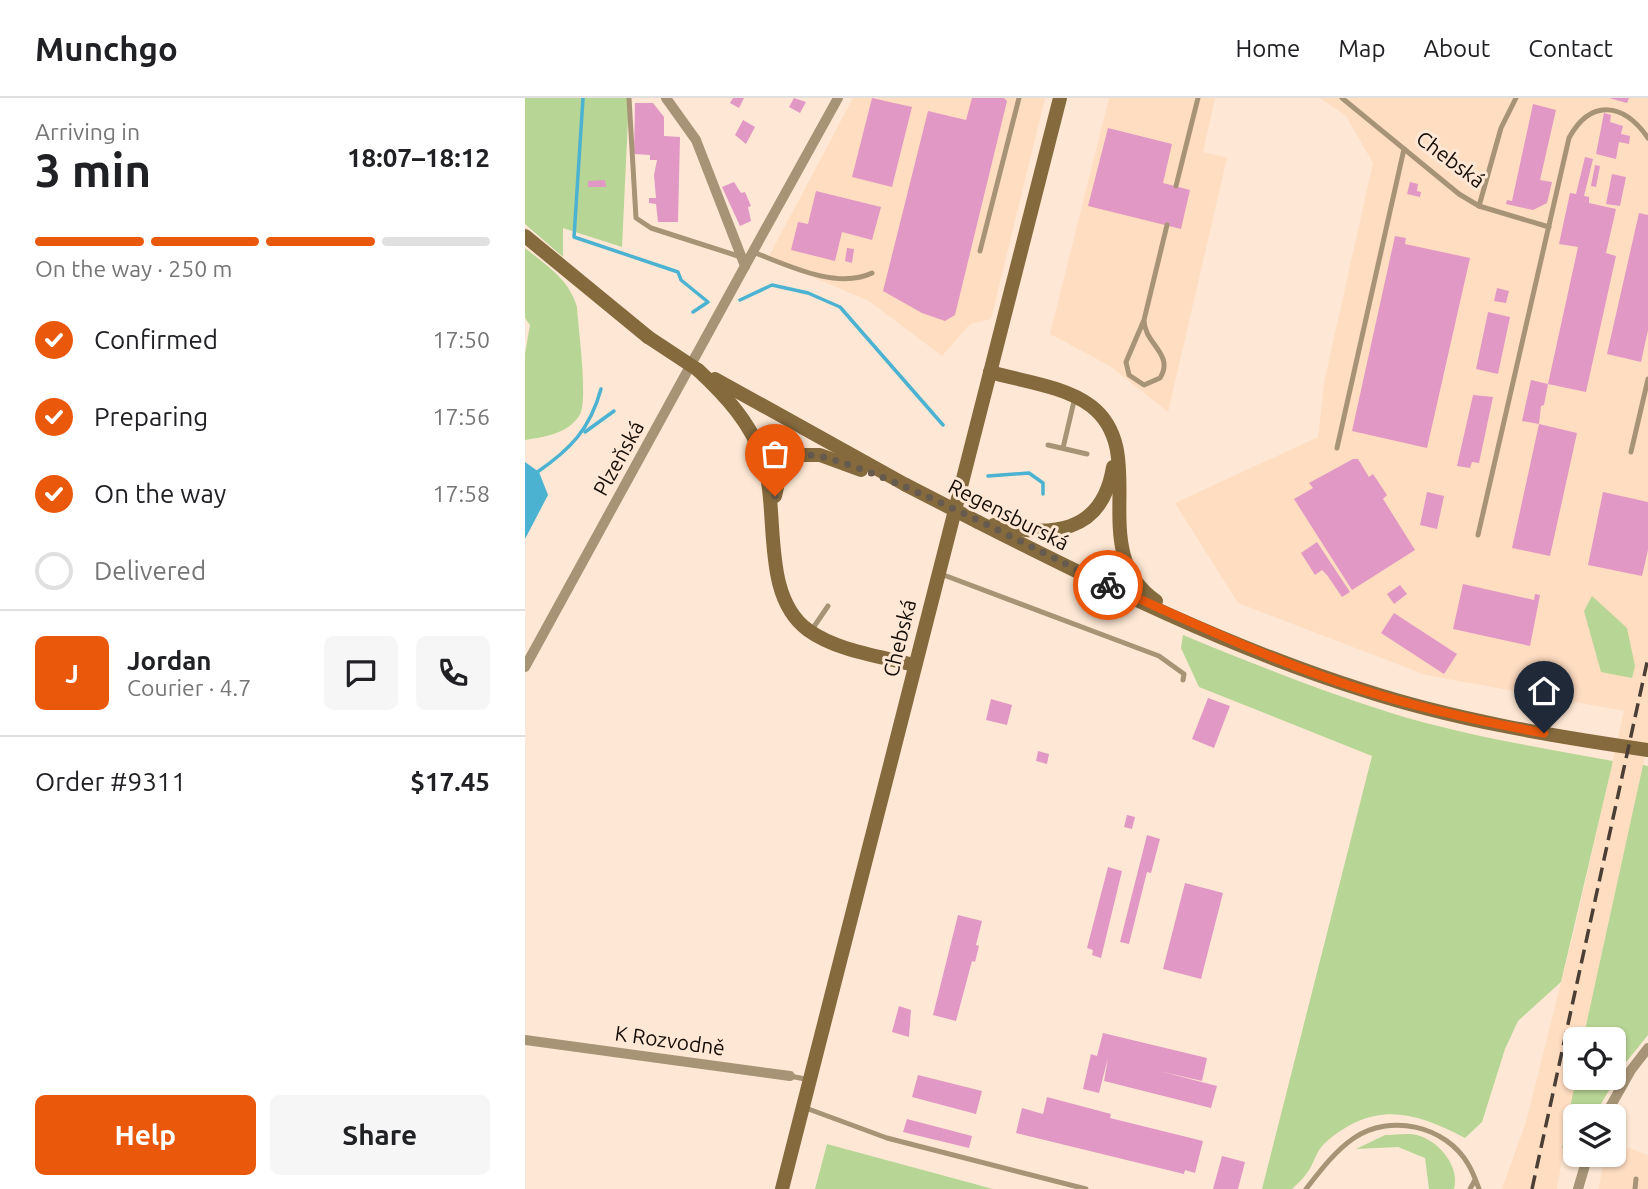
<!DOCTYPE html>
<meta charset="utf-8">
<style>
body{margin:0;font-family:Ubuntu,sans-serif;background:#f6f6f6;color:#202124;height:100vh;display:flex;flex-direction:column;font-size:26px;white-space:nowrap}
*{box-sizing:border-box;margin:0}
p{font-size:23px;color:#757577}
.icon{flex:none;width:38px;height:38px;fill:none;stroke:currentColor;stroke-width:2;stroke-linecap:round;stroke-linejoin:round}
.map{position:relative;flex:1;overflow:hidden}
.sheet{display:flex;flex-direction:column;background:#fff;width:525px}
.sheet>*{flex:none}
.controls{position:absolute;left:1038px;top:929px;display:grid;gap:14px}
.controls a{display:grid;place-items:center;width:63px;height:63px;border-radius:10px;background:#fff;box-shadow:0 2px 5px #0004;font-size:35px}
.pin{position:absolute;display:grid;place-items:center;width:60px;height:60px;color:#fff;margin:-72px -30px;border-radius:50% 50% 50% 0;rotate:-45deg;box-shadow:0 0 7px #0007}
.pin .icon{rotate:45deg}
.courier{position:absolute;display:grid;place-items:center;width:70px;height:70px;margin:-35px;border:5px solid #ea580c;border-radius:50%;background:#fff;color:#222;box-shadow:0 2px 9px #0007}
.head em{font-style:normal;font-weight:700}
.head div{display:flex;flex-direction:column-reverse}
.head{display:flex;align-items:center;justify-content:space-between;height:119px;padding:0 35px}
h1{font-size:46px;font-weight:700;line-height:52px}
.bar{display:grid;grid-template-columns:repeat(4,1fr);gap:10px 7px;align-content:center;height:84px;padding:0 35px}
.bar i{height:9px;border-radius:5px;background:#e0e0e0}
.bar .selected{background:#ea580c}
.bar p{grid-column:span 4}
.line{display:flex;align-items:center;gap:18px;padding:0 35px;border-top:2px solid #e0e0e0}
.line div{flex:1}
.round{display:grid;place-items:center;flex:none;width:74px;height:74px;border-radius:10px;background:#f6f6f6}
ol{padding:0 35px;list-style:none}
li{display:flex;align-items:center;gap:21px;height:77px}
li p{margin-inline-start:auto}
li .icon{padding:7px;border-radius:50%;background:#ea580c;color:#fff;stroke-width:4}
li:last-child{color:#757577}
li i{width:38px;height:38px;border:4px solid #e0e0e0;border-radius:50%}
.cta{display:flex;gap:14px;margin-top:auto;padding:14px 35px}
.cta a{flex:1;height:80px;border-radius:10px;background:#ea580c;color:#fff;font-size:28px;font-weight:700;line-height:80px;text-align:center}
.cta a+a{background:#f6f6f6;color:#202124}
header{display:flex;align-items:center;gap:42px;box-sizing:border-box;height:98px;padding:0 35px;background:#fff;border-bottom:2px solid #e0e0e0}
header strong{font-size:33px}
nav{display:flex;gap:38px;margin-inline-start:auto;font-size:24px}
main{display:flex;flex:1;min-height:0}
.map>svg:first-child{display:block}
.built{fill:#ffddc1}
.green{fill:#b7d594}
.water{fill:#4cb2d2}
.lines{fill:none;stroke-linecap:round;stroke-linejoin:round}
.stream{stroke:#4cb2d2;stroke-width:3.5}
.building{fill:#e298c4}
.service{stroke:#a79477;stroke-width:5}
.minor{stroke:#a79477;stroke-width:10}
.secondary{stroke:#856a3d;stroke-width:14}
.rail{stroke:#4a3e35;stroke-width:3.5;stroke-dasharray:14 7;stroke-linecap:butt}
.secondary-bridge{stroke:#856a3d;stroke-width:14}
.done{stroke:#675a4e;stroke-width:7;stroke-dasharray:0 12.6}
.route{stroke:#ea580c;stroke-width:9}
.labels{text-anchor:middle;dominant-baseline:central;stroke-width:6;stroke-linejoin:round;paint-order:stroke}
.street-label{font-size:21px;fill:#160d06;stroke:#fee8d5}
</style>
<header>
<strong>Munchgo</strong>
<nav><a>Home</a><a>Map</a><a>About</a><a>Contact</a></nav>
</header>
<main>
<section class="sheet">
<div class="head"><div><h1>3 min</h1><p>Arriving in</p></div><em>18:07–18:12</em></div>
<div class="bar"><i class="selected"></i><i class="selected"></i><i class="selected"></i><i></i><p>On the way · 250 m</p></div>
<ol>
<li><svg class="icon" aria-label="check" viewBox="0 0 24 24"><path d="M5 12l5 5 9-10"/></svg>Confirmed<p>17:50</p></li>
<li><svg class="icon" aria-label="check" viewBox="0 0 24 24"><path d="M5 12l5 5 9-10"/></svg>Preparing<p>17:56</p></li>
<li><svg class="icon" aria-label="check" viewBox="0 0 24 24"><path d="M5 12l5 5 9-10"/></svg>On the way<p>17:58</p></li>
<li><i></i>Delivered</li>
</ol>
<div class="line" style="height:126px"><b class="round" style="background:#ea580c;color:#fff">J</b><div><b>Jordan</b><p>Courier · 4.7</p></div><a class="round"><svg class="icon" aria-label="chat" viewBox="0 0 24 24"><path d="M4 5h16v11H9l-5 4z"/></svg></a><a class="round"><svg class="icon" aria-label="phone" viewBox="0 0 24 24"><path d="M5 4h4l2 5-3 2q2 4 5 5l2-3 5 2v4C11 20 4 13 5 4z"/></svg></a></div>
<div class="line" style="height:91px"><div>Order #9311</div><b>$17.45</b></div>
<div class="cta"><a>Help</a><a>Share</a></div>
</section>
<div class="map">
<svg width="1123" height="1091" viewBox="0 0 1123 1091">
<rect width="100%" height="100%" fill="#fee8d5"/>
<g class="built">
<path d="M328,0h192l-54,221 -21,5 -28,32 -73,-55 -101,-43z"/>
<path d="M584,0h106l-12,54 24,6 -59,254 -58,-46 -60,-32z"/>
<path d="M795,0h328v645l-65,296 -8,1 1,38 -19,111h-55l24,-67 49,-195 49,-216 -198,-36 -188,-72 -63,-100 143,-66 6,-54 49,-220 -27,-47z"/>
<path d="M1089,1045l34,12v34h-49l5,-34h9z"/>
</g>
<g class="green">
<path d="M0,0h104l-7,149 -59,-19v29l-38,-33z"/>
<path d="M0,150c22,18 44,31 52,59 1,20 12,97 2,109 -12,18 -35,21 -54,24v-86l5,-29 -5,-7z"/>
<path d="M1067,498l35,32 8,38 -3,12 -31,-6 -17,-61z"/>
<path d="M658,537c68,28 135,55 205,77 73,23 149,35 225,49l-52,221 -43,39 -13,28 -23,73 -17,16c-53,-28 -93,-37 -141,6 -8,7 -10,20 -17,29 -4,6 -10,11 -15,16h-30l110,-433 -173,-69 -18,-39z"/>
<path d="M1118,667l5,1v269l-25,31 -29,50h-19v37l-13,-5 14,-70h37v-38l-30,-1z"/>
<path d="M860,1037c10,0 26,-3 35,1 21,7 40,32 34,53h-25l-4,-31 -27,-11 -42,2z"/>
<path d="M302,1046l166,45h-178z"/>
</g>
<path class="water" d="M0,364l14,10 9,23 -23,44z"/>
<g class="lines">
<g class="stream">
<path d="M58,0l-9,139 104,35 3,8 27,22 -15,10"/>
<path d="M215,202l32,-15 36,8 32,14 103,118"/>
<path d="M60,334l29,-21"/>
<path d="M11,375c35,-24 54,-44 65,-84"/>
<path d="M463,378l41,-3 14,10v11"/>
</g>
</g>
<g class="building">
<path d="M208,0h11l-5,10 -9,-5z"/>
<path d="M269,0l12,4 -6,11 -11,-6z"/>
<path d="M347,0l40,9 -20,80 -40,-10z"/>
<path d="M447,0h32l3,3 -52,214 -10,6 -23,-8 -39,-22 45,-180 38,9z"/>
<path d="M1084,0h20l-2,5z"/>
<path d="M110,5h18l11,14v19l16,1 -2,85h-20l-2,-18 -7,-1v-5h7l-2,-23 3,-15h-7v-5l-16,-1z"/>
<path d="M1008,6l23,6 -16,70 12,2 -5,21 -14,7 -27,-6 1,-4 5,1z"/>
<path d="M1079,15l7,2 -1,7 13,4 -2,8 9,2 -1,8 -10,-2 -3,17 -20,-5z"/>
<path d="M218,22l12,7 -9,17 -11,-9z"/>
<path d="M583,30l64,16 -9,39 27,7 -9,39 -93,-23z"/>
<path d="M1060,59l8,2 -9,37 5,1v6l27,6 -10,44 10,3 -30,136 -38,-8 30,-137 -19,-3 11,-51 6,1z"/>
<path d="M1070,67l5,1 -4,21 -5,-1z"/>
<path d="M1087,76l14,3 -6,29 -14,-2z"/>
<path d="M80,82l1,7h-18v-6z"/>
<path d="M209,84l7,11 4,-1 6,14 -3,1 3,14 -11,5 -18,-39z"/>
<path d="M885,84l8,2 -1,7 4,1 -1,5 -13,-3z"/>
<path d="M291,93l65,16 -9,33 -30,-8 -7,29 -44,-11 7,-28 10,2z"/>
<path d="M1114,115l9,2v115l-7,32 -34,-8z"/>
<path d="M870,138l11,2 -1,6 65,14 -43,190 -75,-17z"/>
<path d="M322,150l7,1 -2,14 -7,-2z"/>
<path d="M972,190l12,3 -3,12 -12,-2z"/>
<path d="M963,214l22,5 -12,57 -22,-5z"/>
<path d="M1006,282l17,4 -4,21 -3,1 -2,18 38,9 -27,123 -38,-8 27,-124 -17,-3z"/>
<path d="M948,297l20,2 -14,66 -7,-1 -2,6 -13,-2z"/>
<path d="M828,361h5l11,18 4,-3 14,21 -4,4 32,51 -63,40 -58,-91 19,-11 -4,-5z"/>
<path d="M902,394l17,4 -7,33 -17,-4z"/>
<path d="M1078,394l45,10v48l-6,26 -54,-11z"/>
<path d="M792,444l33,50 -8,5 -15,-22 -5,-5 -7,5 -14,-22z"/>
<path d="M938,486l71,16 1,-6 5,1 -10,51 -77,-17z"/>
<path d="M875,487l7,9 -13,10 -7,-10z"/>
<path d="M869,515l63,41 -13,20 -63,-41z"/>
<path d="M683,600l22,8 -16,42 -22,-9z"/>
<path d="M466,601l21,6 -5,20 -21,-5z"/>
<path d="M513,653l11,3 -2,10 -11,-3z"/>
<path d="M602,717l8,2 -3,12 -8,-2z"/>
<path d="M622,737l13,4 -9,34 -4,-1 -18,72 -9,-2z"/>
<path d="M583,769l14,4 -21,87 -9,-3 1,-5 -6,-2z"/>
<path d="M660,785l38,10 -22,86 -38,-10z"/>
<path d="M433,817l24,6 -6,24 3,1 -4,16 -3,-1 -16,60 -23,-6z"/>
<path d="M374,908l12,4 -2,27 -17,-5z"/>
<path d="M578,935l104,25 -5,23 -43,-10 58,15 -6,22 -107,-27 4,-23 -9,35 -16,-4 8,-35 6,2z"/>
<path d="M393,977l64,16 -6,23 -64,-17z"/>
<path d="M522,999l64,17 -1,4 93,23 -8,32 -10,-3 -1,4 -168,-41 6,-25 21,6z"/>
<path d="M382,1021l65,17 -3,12 -66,-16z"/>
<path d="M697,1058l23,6 -7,27h-25z"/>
</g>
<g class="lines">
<g class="service">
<path d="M104,0l7,120 15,10 90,29"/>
<path d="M817,0l117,96 20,12 22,-78 15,-30"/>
<path d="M651,88l22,-88"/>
<path d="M954,108l70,21"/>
<path d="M455,153l39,-153"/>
<path d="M228,154c34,13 84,38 119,21"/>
<path d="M619,222c0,24 31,34 16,58l-16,7 -15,-10 -3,-13 18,-42 23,-95"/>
<path d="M523,347l39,9"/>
<path d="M538,350l12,-51"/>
<path d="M812,350l67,-299"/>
<path d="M1106,354l17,-73"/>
<path d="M953,437l91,-397c22,-40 55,-35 79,0"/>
<path d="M416,476l218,82 25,18 -1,6"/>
<path d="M286,533l17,-25"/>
<path d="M265,978l20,4"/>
<path d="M278,1009l84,31 199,51"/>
<path d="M781,1091c14,-18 29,-38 48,-51 36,-25 92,-12 114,26 5,8 8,17 11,25"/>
<path d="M945,1091l5,-9"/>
<path d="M1110,1091l1,-10"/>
</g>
<g class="minor">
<path d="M220,168l93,-168"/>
<path d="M0,569l220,-401 -49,-126 -30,-42"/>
<path d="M0,942l265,36"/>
<path d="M1080,1018l26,-46 17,-22"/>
<path d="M1053,1091l10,-34"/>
</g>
<g class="secondary">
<path d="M0,138l123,101"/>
<path d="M173,272c27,25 54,54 65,90 17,52 -3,135 45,170 29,21 72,26 106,35"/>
<path d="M465,274c31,9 75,14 101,34 61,47 -7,145 65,195"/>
<path d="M190,281l191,106"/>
<path d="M250,398l6,-26 16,-15h23l41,15"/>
<path d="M453,424c124,63 252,126 385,168 92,30 189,46 285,60"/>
<path d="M469,427c56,12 108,10 119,-58"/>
<path d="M257,1091l278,-1091"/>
</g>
<path class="rail" d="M1007,1091l116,-531"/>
<g class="secondary-bridge">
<path d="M123,239l50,33"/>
<path d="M381,387l72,37"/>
</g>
</g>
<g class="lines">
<path class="done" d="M250,398c2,-15 5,-34 21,-40 39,-15 263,106 312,129"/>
<path class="route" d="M583,487c84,37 168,78 255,105 60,19 120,32 181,43"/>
</g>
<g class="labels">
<g class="street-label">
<text transform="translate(926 61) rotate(37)">Chebská</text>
<text transform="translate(93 360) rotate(-61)">Plzeňská</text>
<text transform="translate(484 416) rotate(27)">Regensburská</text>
<text transform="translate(374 540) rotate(-76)">Chebská</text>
<text transform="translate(145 942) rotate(8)">K Rozvodně</text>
</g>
</g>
</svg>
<div class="controls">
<a><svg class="icon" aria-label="locate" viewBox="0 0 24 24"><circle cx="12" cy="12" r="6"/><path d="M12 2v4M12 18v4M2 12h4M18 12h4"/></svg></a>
<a><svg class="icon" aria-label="layers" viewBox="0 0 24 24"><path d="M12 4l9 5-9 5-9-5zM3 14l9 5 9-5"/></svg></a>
</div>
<div class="pin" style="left:250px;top:398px;background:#ea580c"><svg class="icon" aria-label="bag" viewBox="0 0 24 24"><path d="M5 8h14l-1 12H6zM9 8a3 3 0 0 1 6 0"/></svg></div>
<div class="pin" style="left:1019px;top:635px;background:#1f2937"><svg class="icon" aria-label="home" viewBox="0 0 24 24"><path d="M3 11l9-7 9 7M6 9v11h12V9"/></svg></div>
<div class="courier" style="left:583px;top:487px"><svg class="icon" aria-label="bike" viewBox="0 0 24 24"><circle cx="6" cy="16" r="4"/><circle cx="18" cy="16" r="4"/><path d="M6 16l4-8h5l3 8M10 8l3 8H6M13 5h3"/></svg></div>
</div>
</main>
